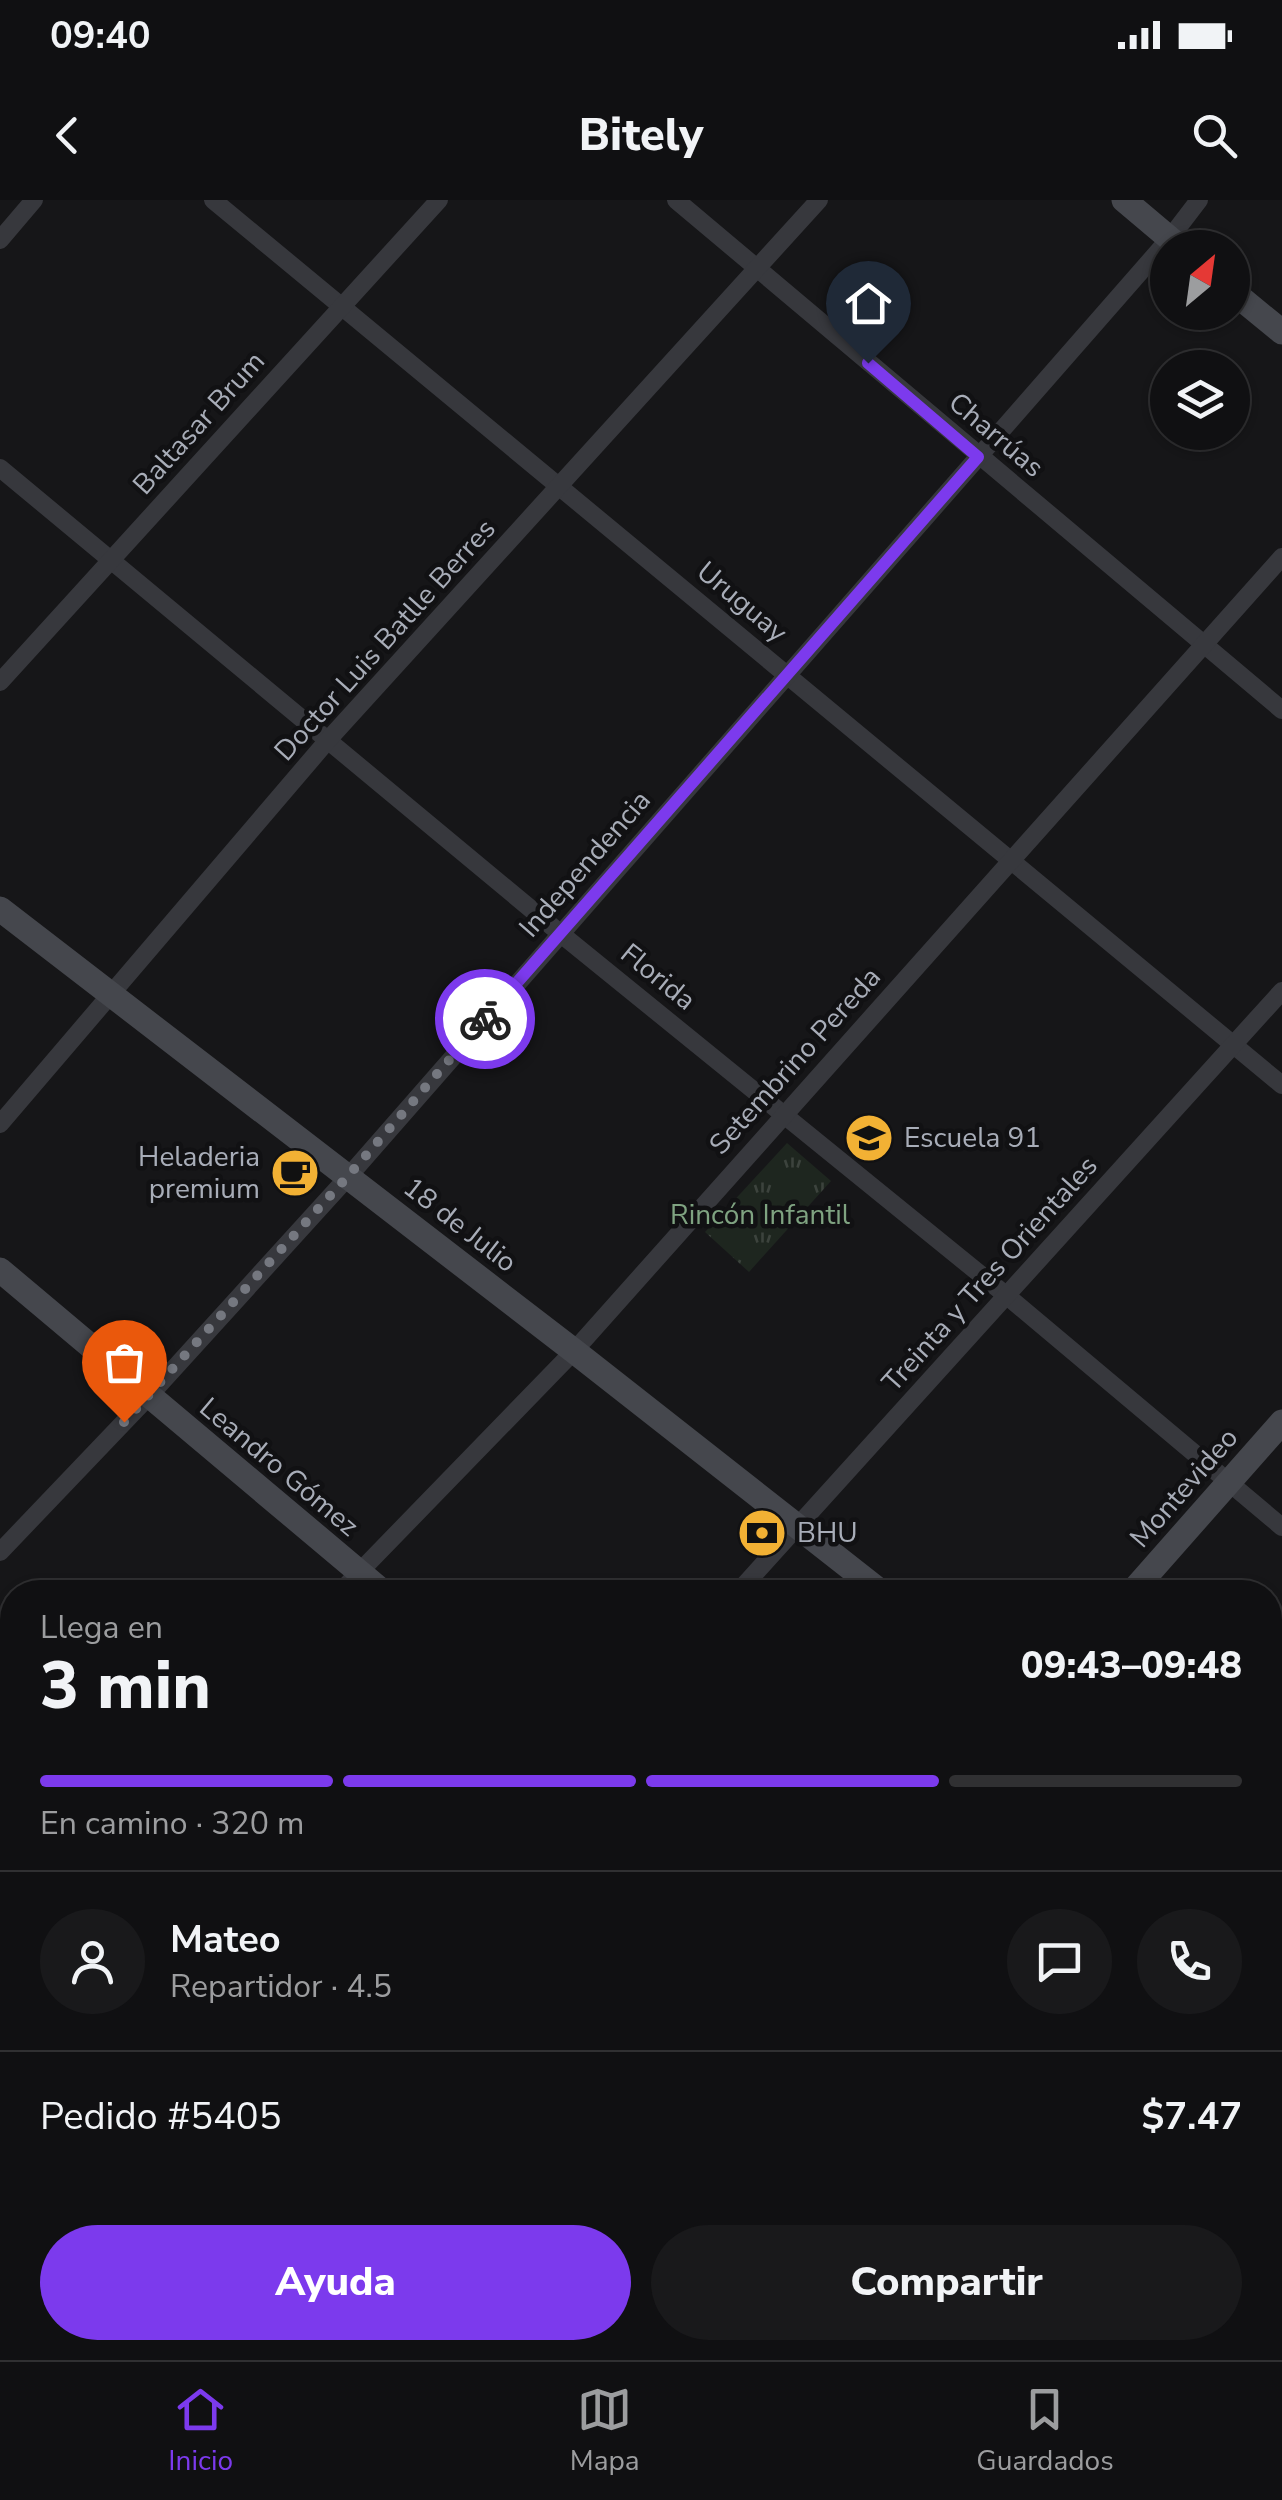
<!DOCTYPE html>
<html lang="es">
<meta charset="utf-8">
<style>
body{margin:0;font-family:"Nunito Sans",sans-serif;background:#19191b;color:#f1f3f6;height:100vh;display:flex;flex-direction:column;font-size:38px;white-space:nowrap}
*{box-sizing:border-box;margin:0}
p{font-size:32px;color:#9c9d9f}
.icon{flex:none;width:55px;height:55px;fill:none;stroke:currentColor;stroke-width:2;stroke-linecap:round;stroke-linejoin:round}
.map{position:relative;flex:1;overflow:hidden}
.sheet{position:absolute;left:0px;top:1380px;width:1282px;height:780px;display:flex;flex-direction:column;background:#101012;border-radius:40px 40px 0 0;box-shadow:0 2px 8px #0004,0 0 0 2px #303032}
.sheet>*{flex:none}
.needle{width:65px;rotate:29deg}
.buttons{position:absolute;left:1150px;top:30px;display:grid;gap:20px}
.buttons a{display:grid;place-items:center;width:100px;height:100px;border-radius:50%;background:#101012;box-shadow:0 2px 8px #0004,0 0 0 2px #303032;font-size:50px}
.pin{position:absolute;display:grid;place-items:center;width:85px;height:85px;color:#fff;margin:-102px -42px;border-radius:50% 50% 50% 0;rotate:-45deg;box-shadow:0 0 10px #0007}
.pin .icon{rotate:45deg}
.courier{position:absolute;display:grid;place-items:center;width:100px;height:100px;margin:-50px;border:8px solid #7c3aed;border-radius:50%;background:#fff;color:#222;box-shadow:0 2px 12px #0007}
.head em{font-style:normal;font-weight:800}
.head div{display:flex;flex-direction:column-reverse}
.head{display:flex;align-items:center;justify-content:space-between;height:170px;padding:0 40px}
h1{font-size:65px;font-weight:800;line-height:75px}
.bar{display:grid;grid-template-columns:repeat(4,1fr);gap:15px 10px;align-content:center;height:120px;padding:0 40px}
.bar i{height:12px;border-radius:8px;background:#303032}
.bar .active{background:#7c3aed}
.bar p{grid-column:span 4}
.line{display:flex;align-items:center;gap:25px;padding:0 40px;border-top:2px solid #303032}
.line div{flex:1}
.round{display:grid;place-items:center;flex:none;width:105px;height:105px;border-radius:52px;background:#19191b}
.cta{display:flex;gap:20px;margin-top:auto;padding:20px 40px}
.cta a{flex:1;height:115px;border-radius:60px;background:#7c3aed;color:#fff;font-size:40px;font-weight:800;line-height:115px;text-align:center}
.cta a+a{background:#19191b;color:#f1f3f6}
.status{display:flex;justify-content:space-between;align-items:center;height:70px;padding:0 50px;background:#101012;direction:ltr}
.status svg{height:28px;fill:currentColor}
header{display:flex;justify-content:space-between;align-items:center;height:130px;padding:0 40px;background:#101012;font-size:45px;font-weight:800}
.tab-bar{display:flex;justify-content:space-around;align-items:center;height:140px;border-top:2px solid #303032;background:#101012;font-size:28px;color:#9c9d9f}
.tab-bar a{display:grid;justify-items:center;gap:5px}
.tab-bar .active{color:#7c3aed}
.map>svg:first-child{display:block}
.grass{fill:url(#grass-tufts)}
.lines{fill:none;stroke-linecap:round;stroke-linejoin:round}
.street{stroke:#37383d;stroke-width:18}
.secondary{stroke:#45474d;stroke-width:25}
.done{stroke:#757880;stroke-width:10;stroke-dasharray:0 18}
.route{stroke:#7c3aed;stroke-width:12}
.labels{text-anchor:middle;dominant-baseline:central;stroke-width:9;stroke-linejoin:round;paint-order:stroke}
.street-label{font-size:28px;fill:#a8adb8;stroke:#111113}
.poi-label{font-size:28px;fill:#a8adb8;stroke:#111113;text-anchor:start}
.park-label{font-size:28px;fill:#7fa381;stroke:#111113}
</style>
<div class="status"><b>09:40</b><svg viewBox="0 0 49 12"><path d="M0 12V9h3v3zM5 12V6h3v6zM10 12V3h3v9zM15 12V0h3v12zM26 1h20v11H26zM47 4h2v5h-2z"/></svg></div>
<header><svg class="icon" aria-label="back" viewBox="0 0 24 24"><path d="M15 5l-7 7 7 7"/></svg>Bitely<svg class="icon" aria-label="search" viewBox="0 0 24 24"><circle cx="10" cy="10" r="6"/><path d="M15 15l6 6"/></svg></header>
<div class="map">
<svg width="1282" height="2160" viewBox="0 0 1282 2160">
<defs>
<pattern id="grass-tufts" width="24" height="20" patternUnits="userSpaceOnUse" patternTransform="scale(2.5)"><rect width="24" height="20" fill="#1e261f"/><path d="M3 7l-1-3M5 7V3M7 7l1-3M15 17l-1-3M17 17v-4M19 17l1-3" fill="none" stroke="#3c433d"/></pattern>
</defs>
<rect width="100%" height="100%" fill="#161618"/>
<path class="grass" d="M787,943l44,38 -82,91 -44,-40z"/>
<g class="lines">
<g class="street">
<path d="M213,0l1069,885"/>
<path d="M676,0l606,510"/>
<path d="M0,40l34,-40"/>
<path d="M0,268l561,466 446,362 275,231"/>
<path d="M0,482l439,-482"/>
<path d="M0,924l328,-384 491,-540"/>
<path d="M0,1352l149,-156 199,-219 822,-939 29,-38"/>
<path d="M340,1392l234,-241 708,-794"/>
<path d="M738,1392l544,-601"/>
<path d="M0,1428l12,12"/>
<path d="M1270,1661l12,-13"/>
<path d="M0,1761l12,-13"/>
<path d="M0,1901l12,10"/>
<path d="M1270,2112l12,-15"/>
<path d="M302,2148l15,12"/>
<path d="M811,2148l14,12"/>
<path d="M36,2160l11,-12"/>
<path d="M841,2160l11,-12"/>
<path d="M1231,2160l10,-12"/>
</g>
<g class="secondary">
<path d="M1124,0l57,48"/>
<path d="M1232,91l50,41"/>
<path d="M0,709l574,442 307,241"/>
<path d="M0,1070l383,322"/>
<path d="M1132,1392l150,-170"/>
<path d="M1270,1679l12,10"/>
<path d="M1270,2085l12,9"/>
<path d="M445,2160l11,-12"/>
</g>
</g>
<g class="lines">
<path class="done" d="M124,1222l224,-246 137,-157"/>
<path class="route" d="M485,819l493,-562 -110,-94"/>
</g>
<defs>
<g id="school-disc" transform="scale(2.5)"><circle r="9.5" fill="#f2b134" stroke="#111113"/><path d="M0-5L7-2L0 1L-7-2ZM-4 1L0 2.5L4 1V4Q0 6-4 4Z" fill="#111"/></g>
<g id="cafe-disc" transform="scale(2.5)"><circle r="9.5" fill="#f2b134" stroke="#111113"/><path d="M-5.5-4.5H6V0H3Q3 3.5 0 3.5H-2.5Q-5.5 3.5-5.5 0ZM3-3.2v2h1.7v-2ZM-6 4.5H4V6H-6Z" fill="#111"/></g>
<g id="bank-disc" transform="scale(2.5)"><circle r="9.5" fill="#f2b134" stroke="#111113"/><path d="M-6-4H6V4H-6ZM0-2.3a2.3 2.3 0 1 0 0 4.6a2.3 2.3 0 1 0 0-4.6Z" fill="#111"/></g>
</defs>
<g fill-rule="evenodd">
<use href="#school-disc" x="869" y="938"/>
<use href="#cafe-disc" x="295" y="973"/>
<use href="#bank-disc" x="762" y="1333"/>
</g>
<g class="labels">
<g class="street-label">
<text transform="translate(199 223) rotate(-48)">Baltasar Brum</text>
<text transform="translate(996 235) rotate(40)">Charrúas</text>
<text transform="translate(742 402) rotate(40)">Uruguay</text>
<text transform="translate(385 440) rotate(-48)">Doctor Luis Batlle Berres</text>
<text transform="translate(585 664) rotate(-49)">Independencia</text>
<text transform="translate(658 777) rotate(39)">Florida</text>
<text transform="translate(795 861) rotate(-48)">Setembrino Pereda</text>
<text transform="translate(460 1025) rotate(38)">18 de Julio</text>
<text transform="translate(990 1074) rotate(-48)">Treinta y Tres Orientales</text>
<text transform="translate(279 1267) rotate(40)">Leandro Gómez</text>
<text transform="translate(1184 1288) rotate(-49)">Montevideo</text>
</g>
<g class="poi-label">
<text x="904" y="938">Escuela 91</text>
<text x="260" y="957" text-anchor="end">Heladeria<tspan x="260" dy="32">premium</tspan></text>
<text x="797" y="1333">BHU</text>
</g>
<g class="park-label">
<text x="760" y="1015">Rincón Infantil</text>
</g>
</g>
</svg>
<div class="buttons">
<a><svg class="needle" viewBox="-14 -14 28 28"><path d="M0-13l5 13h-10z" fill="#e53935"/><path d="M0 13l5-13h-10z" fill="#9c9d9f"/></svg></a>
<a><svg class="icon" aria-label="layers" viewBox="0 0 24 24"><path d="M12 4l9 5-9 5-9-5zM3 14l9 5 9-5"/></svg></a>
</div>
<div class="pin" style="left:124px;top:1222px;background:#ea580c"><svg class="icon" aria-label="bag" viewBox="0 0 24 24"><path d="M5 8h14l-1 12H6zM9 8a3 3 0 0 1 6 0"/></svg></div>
<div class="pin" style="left:868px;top:163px;background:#1f2937"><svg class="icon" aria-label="home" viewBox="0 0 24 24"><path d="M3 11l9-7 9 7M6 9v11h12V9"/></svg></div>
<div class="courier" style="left:485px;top:819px"><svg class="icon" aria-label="bike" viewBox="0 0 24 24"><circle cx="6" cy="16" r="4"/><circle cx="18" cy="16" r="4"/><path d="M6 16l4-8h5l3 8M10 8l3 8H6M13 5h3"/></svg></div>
<section class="sheet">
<div class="head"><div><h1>3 min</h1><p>Llega en</p></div><em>09:43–09:48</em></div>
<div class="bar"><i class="active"></i><i class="active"></i><i class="active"></i><i></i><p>En camino · 320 m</p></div>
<div class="line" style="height:180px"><a class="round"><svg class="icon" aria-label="person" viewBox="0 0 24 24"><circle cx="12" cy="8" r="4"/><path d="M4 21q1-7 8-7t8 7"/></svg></a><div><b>Mateo</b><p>Repartidor · 4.5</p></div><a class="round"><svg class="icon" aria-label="chat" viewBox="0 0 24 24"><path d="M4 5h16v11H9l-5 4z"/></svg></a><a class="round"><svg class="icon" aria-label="phone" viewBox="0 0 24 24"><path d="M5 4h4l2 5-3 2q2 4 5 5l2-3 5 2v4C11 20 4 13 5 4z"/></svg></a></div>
<div class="line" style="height:130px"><div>Pedido #5405</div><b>$7.47</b></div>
<div class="cta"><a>Ayuda</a><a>Compartir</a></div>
</section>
</div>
<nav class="tab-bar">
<a class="active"><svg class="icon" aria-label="home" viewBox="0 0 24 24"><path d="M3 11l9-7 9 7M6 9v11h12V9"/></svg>Inicio</a>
<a><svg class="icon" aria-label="map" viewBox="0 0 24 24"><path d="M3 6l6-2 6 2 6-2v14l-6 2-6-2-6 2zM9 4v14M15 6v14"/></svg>Mapa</a>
<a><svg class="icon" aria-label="saved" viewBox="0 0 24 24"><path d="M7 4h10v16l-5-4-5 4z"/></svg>Guardados</a>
</nav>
